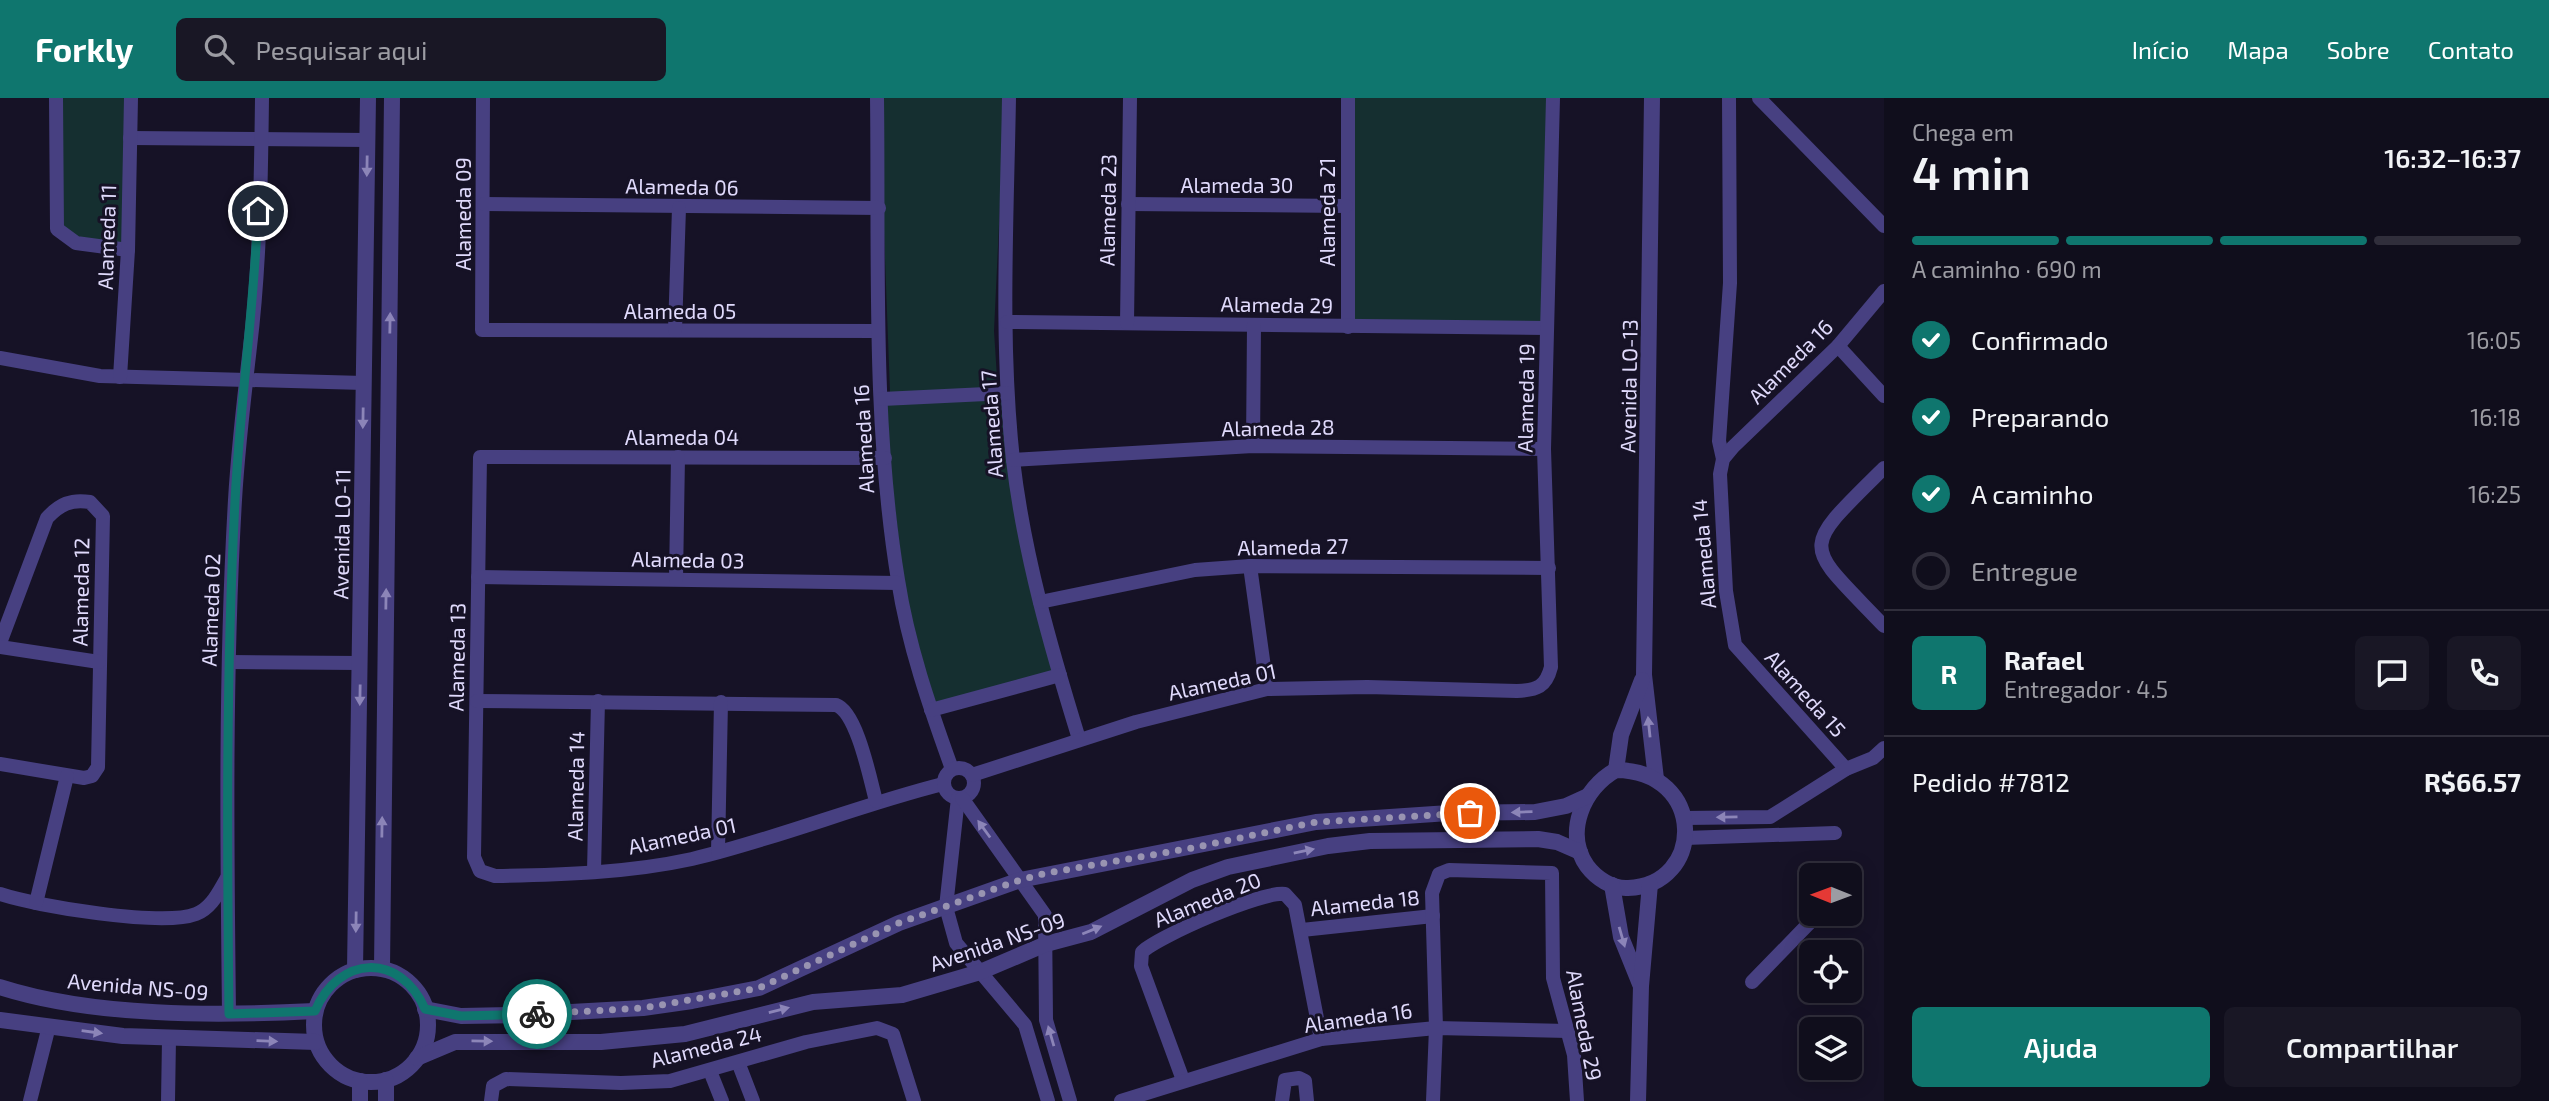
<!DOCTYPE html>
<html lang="pt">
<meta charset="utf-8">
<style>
body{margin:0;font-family:"Exo 2",sans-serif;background:#191725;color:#f1f3f6;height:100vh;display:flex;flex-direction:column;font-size:26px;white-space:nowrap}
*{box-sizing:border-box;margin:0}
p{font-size:23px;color:#9c9ca3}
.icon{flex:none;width:38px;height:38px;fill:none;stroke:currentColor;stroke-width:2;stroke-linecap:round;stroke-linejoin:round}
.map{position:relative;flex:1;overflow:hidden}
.sheet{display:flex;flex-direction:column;background:#100e1c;width:665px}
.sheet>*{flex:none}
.needle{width:46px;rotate:271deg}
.fabs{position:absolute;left:1799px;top:765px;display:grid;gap:14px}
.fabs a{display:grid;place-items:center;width:63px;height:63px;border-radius:10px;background:#100e1c;box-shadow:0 4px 18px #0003,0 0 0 2px #302e3b;font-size:35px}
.pin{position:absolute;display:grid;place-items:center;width:60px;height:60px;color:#fff;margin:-30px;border:4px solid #fff;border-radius:50%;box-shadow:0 2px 7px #0007}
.courier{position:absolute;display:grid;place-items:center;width:70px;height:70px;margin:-35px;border:5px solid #0f766e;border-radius:50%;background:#fff;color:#222;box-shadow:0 2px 9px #0007}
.summary em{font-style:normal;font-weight:600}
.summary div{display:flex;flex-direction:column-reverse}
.summary{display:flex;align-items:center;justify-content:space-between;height:119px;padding:0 28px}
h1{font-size:46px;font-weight:600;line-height:52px}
.bar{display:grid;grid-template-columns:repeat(4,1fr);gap:10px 7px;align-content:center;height:84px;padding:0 28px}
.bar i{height:9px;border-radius:5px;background:#302e3b}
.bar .selected{background:#0f766e}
.bar p{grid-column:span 4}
.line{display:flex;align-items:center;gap:18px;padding:0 28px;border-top:2px solid #302e3b}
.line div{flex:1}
.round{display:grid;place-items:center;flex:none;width:74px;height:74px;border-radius:10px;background:#191725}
ol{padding:0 28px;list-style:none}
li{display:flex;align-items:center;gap:21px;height:77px}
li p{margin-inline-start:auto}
li .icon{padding:7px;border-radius:50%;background:#0f766e;color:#fff;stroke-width:4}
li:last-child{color:#9c9ca3}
li i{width:38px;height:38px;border:4px solid #302e3b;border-radius:50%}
.primary-button{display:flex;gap:14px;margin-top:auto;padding:14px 28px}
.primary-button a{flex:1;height:80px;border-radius:10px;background:#0f766e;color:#fff;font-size:28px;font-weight:600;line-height:80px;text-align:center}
.primary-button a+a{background:#191725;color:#f1f3f6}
header{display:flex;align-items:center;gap:42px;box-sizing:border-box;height:98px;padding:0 35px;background:#0f766e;color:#fff}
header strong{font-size:33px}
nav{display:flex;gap:38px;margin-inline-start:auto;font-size:24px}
.search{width:490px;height:63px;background:#191725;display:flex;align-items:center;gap:18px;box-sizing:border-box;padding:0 24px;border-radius:10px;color:#9c9ca3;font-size:26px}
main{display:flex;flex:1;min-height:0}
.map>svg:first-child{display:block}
.green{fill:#152f30}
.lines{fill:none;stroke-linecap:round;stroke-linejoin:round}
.minor{stroke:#474081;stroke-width:14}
.tertiary{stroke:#474081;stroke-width:16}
.oneway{fill:#8c85b8}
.done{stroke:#9994b1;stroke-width:7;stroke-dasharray:0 12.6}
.route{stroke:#0f766e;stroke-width:9}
.labels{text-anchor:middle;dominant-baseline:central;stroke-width:6;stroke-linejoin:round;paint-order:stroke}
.street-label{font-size:21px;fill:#e0dafc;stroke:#161226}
</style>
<header>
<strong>Forkly</strong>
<div class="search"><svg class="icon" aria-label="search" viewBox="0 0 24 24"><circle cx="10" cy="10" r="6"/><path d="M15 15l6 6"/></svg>Pesquisar aqui</div>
<nav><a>Início</a><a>Mapa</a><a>Sobre</a><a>Contato</a></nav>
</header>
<main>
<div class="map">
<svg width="1884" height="1003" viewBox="0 0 1884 1003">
<rect width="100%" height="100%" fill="#161226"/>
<g class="green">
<path d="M56,0h74l-2,152 -61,-10 -11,-19z"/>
<path d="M879,0h126l-11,233 4,62h9l6,67 47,215 -129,35 -21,-75 -28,-236 94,-6 -86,-1z"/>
<path d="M1348,0h205l-6,230 -199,-1z"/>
</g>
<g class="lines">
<g class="minor">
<path d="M56,0l1,131 19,14 52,7"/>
<path d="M483,0l-1,232 396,1"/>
<path d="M877,0c2,160 -5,323 21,482 10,65 32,128 54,189"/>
<path d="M1009,0c-2,120 -9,243 4,362 11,95 38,188 66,279"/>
<path d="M1348,0v229"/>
<path d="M1759,0l125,128"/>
<path d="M130,40l237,2"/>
<path d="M484,106l395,4"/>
<path d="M1128,106l218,2"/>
<path d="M1007,224l540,6"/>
<path d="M1127,225l3,-225"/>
<path d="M675,232l4,-122"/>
<path d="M1838,248l46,50"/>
<path d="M0,260l100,18 264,7"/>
<path d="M120,279l8,-127 3,-152"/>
<path d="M882,301l125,-6"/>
<path d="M1253,348l1,-121"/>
<path d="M885,360l-405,-1 -6,400 6,14 15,5c65,-1 133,-3 197,-17 85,-20 167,-54 251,-75"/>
<path d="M1723,361l-4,-18 11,-158 -1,-185"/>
<path d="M1013,362l240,-14 291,3"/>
<path d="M1884,370c-86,85 -81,73 0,158"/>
<path d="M1250,468l17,123"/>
<path d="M478,479l420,6"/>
<path d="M676,481l2,-122"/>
<path d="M1040,504l155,-32 55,-4 299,2"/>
<path d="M0,545l47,-125c13,-14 24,-19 43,-16l13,14 -5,251 -6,9 -8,2 -84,-14"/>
<path d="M0,549l99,15"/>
<path d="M229,564l131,1"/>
<path d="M477,603l359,4c21,7 34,74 40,96"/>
<path d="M931,612l129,-35"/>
<circle cx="959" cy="685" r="15"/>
<path d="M1846,671l-111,-124 -9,-54 -6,-117 3,-15 10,-12 105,-101 46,-55"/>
<path d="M972,677l164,-53 131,-33 100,-2 150,4c20,-1 29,-4 34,-24l-7,-218 9,-351"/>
<path d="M958,700l-12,109 10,36 69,82 23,76"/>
<path d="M962,700l83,117 1,105 24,81"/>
<path d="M1684,720l86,-1 76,-48 27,-11 11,-10"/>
<path d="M1685,740l150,-5"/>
<path d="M718,754l3,-150"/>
<path d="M594,773l4,-170"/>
<path d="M1850,783l5,-6"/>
<path d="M0,796c36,12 162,33 196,20 16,-6 23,-23 31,-36"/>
<path d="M36,805l31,-127"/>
<path d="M1302,832l131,-14"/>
<path d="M1752,884l66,-68"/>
<path d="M229,916c-2,-171 -4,-343 6,-514 3,-52 9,-102 15,-153 10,-82 11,-166 12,-249"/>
<path d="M738,964l15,39"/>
<path d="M710,973l12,30"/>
<path d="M1183,982l-42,-114 1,-14c17,-16 120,-61 143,-58l10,11 26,134"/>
<path d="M30,1003l19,-75"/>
<path d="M168,1003l1,-62"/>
<path d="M491,1003l2,-15 13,-7 115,4 49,-2 136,-39 71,-14 16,6 21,67"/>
<path d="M1121,1003l200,-62 115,-11 132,3"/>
<path d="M1282,1003l3,-21 14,-2 6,3 2,20"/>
<path d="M1433,1003l3,-73 -4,-135 7,-19 10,-4 103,3 1,105 21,77 3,46"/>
</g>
<g class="tertiary">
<path d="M1652,0l-8,577 12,104"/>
<path d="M1616,672c91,1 89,116 12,118 -16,1 -32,-10 -41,-22 -23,-33 -4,-78 29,-96z"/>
<path d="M1616,672l5,-35 21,-55"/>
<path d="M1612,787l9,52 19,47"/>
<path d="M382,870l10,-870"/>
<circle cx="371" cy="927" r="57"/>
<path d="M355,872l13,-872"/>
<path d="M0,889c94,30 217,29 315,24"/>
<path d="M425,911l36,7 56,-1 126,-7 49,-7 67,-13 140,-65 121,-43 296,-58 133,-9 86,-1 31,-6 22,-10"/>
<path d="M0,922l123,16 193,6"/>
<path d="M417,960l38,-16h146l84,-8 128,-32 89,-7 78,-23 66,-28 45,-12 101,-52 36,-13 100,-21 42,-5 168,-2 19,3 23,10"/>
<path d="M360,983v20"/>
<path d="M386,1003v-21"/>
<path d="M1638,1003l3,-115 9,-102"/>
</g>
</g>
<defs><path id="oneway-solid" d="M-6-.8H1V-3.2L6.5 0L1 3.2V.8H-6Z" transform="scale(1.75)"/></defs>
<g class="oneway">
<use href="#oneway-solid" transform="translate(367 68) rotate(91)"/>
<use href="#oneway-solid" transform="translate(390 225) rotate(-89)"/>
<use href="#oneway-solid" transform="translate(363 320) rotate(91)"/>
<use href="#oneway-solid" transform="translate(386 501) rotate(-89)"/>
<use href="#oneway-solid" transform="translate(360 597) rotate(91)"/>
<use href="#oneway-solid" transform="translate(1649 629) rotate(-96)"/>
<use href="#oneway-solid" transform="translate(1522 714) rotate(178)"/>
<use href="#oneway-solid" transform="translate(1727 719) rotate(179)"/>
<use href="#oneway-solid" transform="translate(382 729) rotate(-89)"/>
<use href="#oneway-solid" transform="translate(984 731) rotate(-126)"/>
<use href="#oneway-solid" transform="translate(1304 753) rotate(-12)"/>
<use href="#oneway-solid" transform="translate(356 824) rotate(91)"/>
<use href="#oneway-solid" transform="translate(1092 832) rotate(-22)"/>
<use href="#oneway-solid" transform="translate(1622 839) rotate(74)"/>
<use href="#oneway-solid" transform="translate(779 912) rotate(-14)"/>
<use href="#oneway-solid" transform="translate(92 934) rotate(8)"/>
<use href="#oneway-solid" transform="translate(1051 938) rotate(-106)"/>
<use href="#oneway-solid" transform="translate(267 943) rotate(2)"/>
<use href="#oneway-solid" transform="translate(482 943) rotate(1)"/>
</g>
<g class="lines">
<path class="done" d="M537,916l106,-6 116,-20 140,-65 121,-43 27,-7 145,-25 124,-26 154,-9"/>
<path class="route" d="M258,113c-4,97 -18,193 -23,290 -9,171 -8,342 -6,513l86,-3c24,-56 85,-59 110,-2l36,7 76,-2"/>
</g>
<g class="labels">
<g class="street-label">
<text x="1237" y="86">Alameda 30</text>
<text transform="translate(682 88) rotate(1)">Alameda 06</text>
<text transform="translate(1107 112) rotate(-89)">Alameda 23</text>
<text transform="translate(1326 114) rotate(-90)">Alameda 21</text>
<text transform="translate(462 116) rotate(-90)">Alameda 09</text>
<text transform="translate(106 139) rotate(-88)">Alameda 11</text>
<text transform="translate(1277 206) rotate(1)">Alameda 29</text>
<text x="680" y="212">Alameda 05</text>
<text transform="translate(1790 263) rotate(-45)">Alameda 16</text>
<text transform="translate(1628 288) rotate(-89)">Avenida LO-13</text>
<text transform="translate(1525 300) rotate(-89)">Alameda 19</text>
<text transform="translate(991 326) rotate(-94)">Alameda 17</text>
<text transform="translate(1278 329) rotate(-1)">Alameda 28</text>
<text x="682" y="338">Alameda 04</text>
<text transform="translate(863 341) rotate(-93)">Alameda 16</text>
<text transform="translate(341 436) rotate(-89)">Avenida LO-11</text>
<text transform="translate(1293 448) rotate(-1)">Alameda 27</text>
<text transform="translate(1703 456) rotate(-95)">Alameda 14</text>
<text transform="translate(688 461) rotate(1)">Alameda 03</text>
<text transform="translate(80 494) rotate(-89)">Alameda 12</text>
<text transform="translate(210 512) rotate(-88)">Alameda 02</text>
<text transform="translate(456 559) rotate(-89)">Alameda 13</text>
<text transform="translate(1222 583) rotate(-12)">Alameda 01</text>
<text transform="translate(1806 595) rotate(48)">Alameda 15</text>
<text transform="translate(575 688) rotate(-89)">Alameda 14</text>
<text transform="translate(682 737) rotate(-12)">Alameda 01</text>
<text transform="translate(1207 801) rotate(-22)">Alameda 20</text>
<text transform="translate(1365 804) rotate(-6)">Alameda 18</text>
<text transform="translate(997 843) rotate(-19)">Avenida NS-09</text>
<text transform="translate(138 888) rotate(5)">Avenida NS-09</text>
<text transform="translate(1358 919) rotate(-8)">Alameda 16</text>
<text transform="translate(1585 927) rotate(79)">Alameda 29</text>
<text transform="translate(706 948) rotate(-14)">Alameda 24</text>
</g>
</g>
</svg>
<div class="fabs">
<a><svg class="needle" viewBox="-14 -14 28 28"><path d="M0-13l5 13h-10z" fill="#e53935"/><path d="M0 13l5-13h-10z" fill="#9c9ca3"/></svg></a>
<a><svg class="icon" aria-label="locate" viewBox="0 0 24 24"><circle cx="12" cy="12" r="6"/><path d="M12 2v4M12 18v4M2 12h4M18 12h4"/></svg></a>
<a><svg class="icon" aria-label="layers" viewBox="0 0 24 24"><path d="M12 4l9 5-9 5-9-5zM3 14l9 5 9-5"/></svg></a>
</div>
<div class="pin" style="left:1470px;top:715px;background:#ea580c"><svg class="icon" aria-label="bag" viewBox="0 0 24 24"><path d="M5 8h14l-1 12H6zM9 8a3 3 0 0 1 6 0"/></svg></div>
<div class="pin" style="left:258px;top:113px;background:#1f2937"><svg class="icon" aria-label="home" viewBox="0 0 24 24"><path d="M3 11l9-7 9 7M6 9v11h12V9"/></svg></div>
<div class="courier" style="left:537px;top:916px"><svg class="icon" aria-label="bike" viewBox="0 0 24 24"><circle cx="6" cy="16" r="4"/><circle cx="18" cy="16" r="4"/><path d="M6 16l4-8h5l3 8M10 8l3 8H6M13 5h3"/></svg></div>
</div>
<section class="sheet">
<div class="summary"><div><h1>4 min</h1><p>Chega em</p></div><em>16:32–16:37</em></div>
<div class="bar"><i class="selected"></i><i class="selected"></i><i class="selected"></i><i></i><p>A caminho · 690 m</p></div>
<ol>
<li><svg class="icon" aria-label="check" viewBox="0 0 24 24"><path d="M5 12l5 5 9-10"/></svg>Confirmado<p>16:05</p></li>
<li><svg class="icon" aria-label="check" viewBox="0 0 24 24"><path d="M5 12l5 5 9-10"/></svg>Preparando<p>16:18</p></li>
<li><svg class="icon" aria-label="check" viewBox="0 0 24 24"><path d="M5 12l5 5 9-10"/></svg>A caminho<p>16:25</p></li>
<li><i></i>Entregue</li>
</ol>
<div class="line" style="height:126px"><b class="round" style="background:#0f766e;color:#fff">R</b><div><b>Rafael</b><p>Entregador · 4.5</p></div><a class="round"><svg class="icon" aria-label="chat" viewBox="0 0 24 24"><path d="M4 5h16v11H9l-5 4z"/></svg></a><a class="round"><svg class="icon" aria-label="phone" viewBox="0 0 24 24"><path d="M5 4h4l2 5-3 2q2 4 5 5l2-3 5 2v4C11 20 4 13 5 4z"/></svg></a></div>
<div class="line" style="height:91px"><div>Pedido #7812</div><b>R$66.57</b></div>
<div class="primary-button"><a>Ajuda</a><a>Compartilhar</a></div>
</section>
</main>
